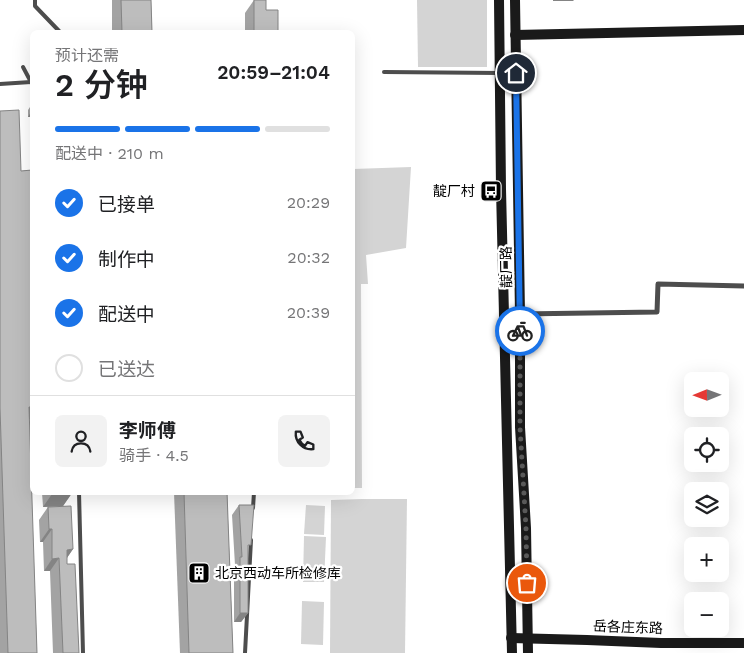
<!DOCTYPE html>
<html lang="zh">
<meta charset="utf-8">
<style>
body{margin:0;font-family:"Work Sans","Noto Sans SC",sans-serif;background:#f2f2f2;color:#202124;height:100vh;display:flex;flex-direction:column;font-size:19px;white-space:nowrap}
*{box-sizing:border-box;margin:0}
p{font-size:16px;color:#757577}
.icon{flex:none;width:28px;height:28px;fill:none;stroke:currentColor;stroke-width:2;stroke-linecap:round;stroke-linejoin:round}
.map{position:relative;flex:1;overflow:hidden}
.details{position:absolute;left:30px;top:30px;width:325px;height:465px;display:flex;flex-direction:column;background:#fff;border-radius:8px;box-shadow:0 5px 20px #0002}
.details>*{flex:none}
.needle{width:32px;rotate:269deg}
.fabs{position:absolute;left:684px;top:372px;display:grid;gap:10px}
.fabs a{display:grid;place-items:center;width:45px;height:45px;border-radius:8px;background:#fff;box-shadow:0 5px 20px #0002;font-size:25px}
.pin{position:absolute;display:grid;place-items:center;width:42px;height:42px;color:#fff;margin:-21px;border:2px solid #fff;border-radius:50%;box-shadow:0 1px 5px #0007}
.courier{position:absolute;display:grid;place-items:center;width:50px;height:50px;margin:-25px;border:4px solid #1a73e8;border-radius:50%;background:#fff;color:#222;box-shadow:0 1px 6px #0007}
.headline em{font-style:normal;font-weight:600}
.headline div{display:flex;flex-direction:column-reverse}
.headline{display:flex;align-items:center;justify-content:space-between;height:85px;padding:0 25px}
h1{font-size:32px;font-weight:600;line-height:38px}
.bar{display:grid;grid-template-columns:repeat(4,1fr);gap:8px 5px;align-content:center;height:60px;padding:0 25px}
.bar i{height:6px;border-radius:4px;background:#e0e0e0}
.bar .current{background:#1a73e8}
.bar p{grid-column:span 4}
.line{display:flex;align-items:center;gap:12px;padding:0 25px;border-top:1px solid #e0e0e0}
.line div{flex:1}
.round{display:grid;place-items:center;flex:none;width:52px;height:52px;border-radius:8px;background:#f2f2f2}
ol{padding:0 25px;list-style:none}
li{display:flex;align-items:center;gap:15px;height:55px}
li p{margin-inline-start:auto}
li .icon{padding:5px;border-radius:50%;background:#1a73e8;color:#fff;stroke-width:4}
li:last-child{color:#757577}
li i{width:28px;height:28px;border:2px solid #e0e0e0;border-radius:50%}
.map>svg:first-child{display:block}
.green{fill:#d4d4d4}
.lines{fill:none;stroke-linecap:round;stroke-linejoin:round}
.lane{stroke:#4d4d4d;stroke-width:4}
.street{stroke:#4d4d4d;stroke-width:5}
.secondary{stroke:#1a1a1a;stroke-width:10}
.wall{fill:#a3a3a3}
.shaded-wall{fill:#848484}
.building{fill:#bdbdbd;stroke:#848484}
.done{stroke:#595959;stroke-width:5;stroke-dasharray:0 9}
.route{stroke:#1a73e8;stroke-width:6}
.labels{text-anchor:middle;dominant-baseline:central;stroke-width:4.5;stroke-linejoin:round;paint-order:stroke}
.poi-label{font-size:14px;fill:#000;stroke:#fff;text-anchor:end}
.street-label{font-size:14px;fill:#000;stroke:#fff}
</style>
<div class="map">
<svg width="744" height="653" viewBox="0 0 744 653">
<rect width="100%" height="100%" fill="#fff"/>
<g class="green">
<path d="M417,0h70v67h-69z"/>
<path d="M411,167l-5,81 -40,7 2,29h-7l1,204h-9v-319z"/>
<path d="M362,499h45l-2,154h-75l1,-153z"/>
<path d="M306,505l19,1 -1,29 -20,-1z"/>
<path d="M304,536l22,1 -2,45h-21z"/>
<path d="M302,601l22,1 -1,43 -22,-1z"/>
</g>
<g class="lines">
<g class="lane">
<path d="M35,0v6l25,26"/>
<path d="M23,67l9,17"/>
<path d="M384,72l116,1"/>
<path d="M0,84l31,-2"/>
<path d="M79,492l4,161"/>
<path d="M253,508l1,-16"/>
<path d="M245,653l6,-113"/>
</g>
<path class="street" d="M520,314l137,-2 1,-28 86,2"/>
<g class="secondary">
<path d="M499,0l2,189 11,464"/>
<path d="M515,0l5,314v113l6,101 2,125"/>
<path d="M515,35l229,-5"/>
<path d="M511,638l76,2 74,3h83"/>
</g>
</g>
<g class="wall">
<path d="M112,0h39l1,32h-40z"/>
<path d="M254,0l12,10 12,22h-33v-19z"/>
<path d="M32,104v13h-4v-7z"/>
<path d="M0,111l21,60 10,-1 -1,-35 2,-4v288h-3l8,234h-37z"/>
<path d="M42,492h30v1l-9,13 -20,1z"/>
<path d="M174,492h53l6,161h-53z"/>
<path d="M239,505l9,45v63l-7,9h-7v-56l1,-1 -3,-50z"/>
<path d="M48,507l25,42 -6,9v6l12,89h-26l-3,-82h-6l-1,-29h-3l-1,-22z"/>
</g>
<g class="shaded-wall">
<path d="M553,0h21l-1,1h-20z"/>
<path d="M32,110v7h-4z"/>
<path d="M29,407h3v12l-12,1z"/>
<path d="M72,493l-9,13 -20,1 9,-13z"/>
<path d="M49,529h3l-9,13h-3z"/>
<path d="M73,549l-9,13 3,-12z"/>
<path d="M59,558l-9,13h-6l8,-12z"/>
<path d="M240,613h8l-7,9h-7z"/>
</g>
<g class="building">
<path d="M121,0h30l1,32h-30z"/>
<path d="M254,0h12v10h12v22h-24z"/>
<path d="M19,110l2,61 11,-1v237h-3l8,246h-29l-8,-245v-297z"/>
<path d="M52,492h20v1l-20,1z"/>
<path d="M184,492h43l6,161h-44z"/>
<path d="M239,505h15l-3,40h-3v68h-8v-56h2z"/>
<path d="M71,506l2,43 -6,1v14h8l4,89h-16l-4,-95 -7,1v-30h-3l-1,-22z"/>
</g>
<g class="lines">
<path class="done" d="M520,331v96l6,101 1,55"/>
<path class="route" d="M516,73l4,258"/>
</g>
<defs>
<g id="bus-square" transform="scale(1.125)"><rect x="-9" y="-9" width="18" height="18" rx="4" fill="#000" stroke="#fff"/><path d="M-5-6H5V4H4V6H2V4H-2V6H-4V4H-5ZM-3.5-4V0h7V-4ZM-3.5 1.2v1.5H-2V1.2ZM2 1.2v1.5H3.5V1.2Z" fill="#fff"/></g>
<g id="building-square" transform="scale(1.125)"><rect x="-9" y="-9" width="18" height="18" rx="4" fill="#000" stroke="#fff"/><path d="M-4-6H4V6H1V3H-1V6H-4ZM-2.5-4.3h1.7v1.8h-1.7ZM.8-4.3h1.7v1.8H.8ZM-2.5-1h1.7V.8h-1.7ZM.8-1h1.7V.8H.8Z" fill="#fff"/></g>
</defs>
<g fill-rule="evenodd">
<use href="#bus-square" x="491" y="191"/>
<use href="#building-square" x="199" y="573"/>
</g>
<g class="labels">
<g class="poi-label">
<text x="475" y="191">靛厂村</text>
<text x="215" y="573" text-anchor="start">北京西动车所检修库</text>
</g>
<g class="street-label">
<text transform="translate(506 267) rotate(-91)">靛厂路</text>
<text transform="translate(628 627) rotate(2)">岳各庄东路</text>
</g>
</g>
</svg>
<div class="fabs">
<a><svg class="needle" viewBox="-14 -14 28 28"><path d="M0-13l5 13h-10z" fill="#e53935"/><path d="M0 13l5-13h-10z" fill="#757577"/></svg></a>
<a><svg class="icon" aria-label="locate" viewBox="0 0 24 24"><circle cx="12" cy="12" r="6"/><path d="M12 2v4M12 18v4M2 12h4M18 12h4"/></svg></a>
<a><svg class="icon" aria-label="layers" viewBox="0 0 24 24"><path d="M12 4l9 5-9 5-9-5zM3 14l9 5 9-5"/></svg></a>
<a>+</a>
<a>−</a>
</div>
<div class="pin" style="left:527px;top:583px;background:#ea580c"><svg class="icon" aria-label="bag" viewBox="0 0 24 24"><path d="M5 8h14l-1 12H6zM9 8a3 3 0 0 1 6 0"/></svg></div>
<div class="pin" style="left:516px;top:73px;background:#1f2937"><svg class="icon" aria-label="home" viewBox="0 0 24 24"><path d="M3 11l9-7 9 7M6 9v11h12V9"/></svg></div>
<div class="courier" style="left:520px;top:331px"><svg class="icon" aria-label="bike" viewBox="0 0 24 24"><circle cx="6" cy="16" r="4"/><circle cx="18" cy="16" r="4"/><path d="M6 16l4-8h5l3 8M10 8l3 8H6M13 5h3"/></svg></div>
<section class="details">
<div class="headline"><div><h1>2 分钟</h1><p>预计还需</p></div><em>20:59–21:04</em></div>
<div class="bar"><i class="current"></i><i class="current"></i><i class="current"></i><i></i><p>配送中 · 210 m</p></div>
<ol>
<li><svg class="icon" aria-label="check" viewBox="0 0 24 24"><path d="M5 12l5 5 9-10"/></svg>已接单<p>20:29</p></li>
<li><svg class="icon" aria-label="check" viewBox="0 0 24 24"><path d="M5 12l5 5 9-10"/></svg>制作中<p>20:32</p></li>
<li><svg class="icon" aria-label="check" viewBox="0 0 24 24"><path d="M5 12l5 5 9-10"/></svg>配送中<p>20:39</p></li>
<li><i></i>已送达</li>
</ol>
<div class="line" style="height:90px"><a class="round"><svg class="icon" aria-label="person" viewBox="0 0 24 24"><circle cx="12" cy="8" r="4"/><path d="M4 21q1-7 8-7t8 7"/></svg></a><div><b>李师傅</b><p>骑手 · 4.5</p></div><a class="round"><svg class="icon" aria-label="phone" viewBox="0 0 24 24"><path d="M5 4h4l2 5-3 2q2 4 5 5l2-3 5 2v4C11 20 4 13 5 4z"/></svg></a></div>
</section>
</div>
